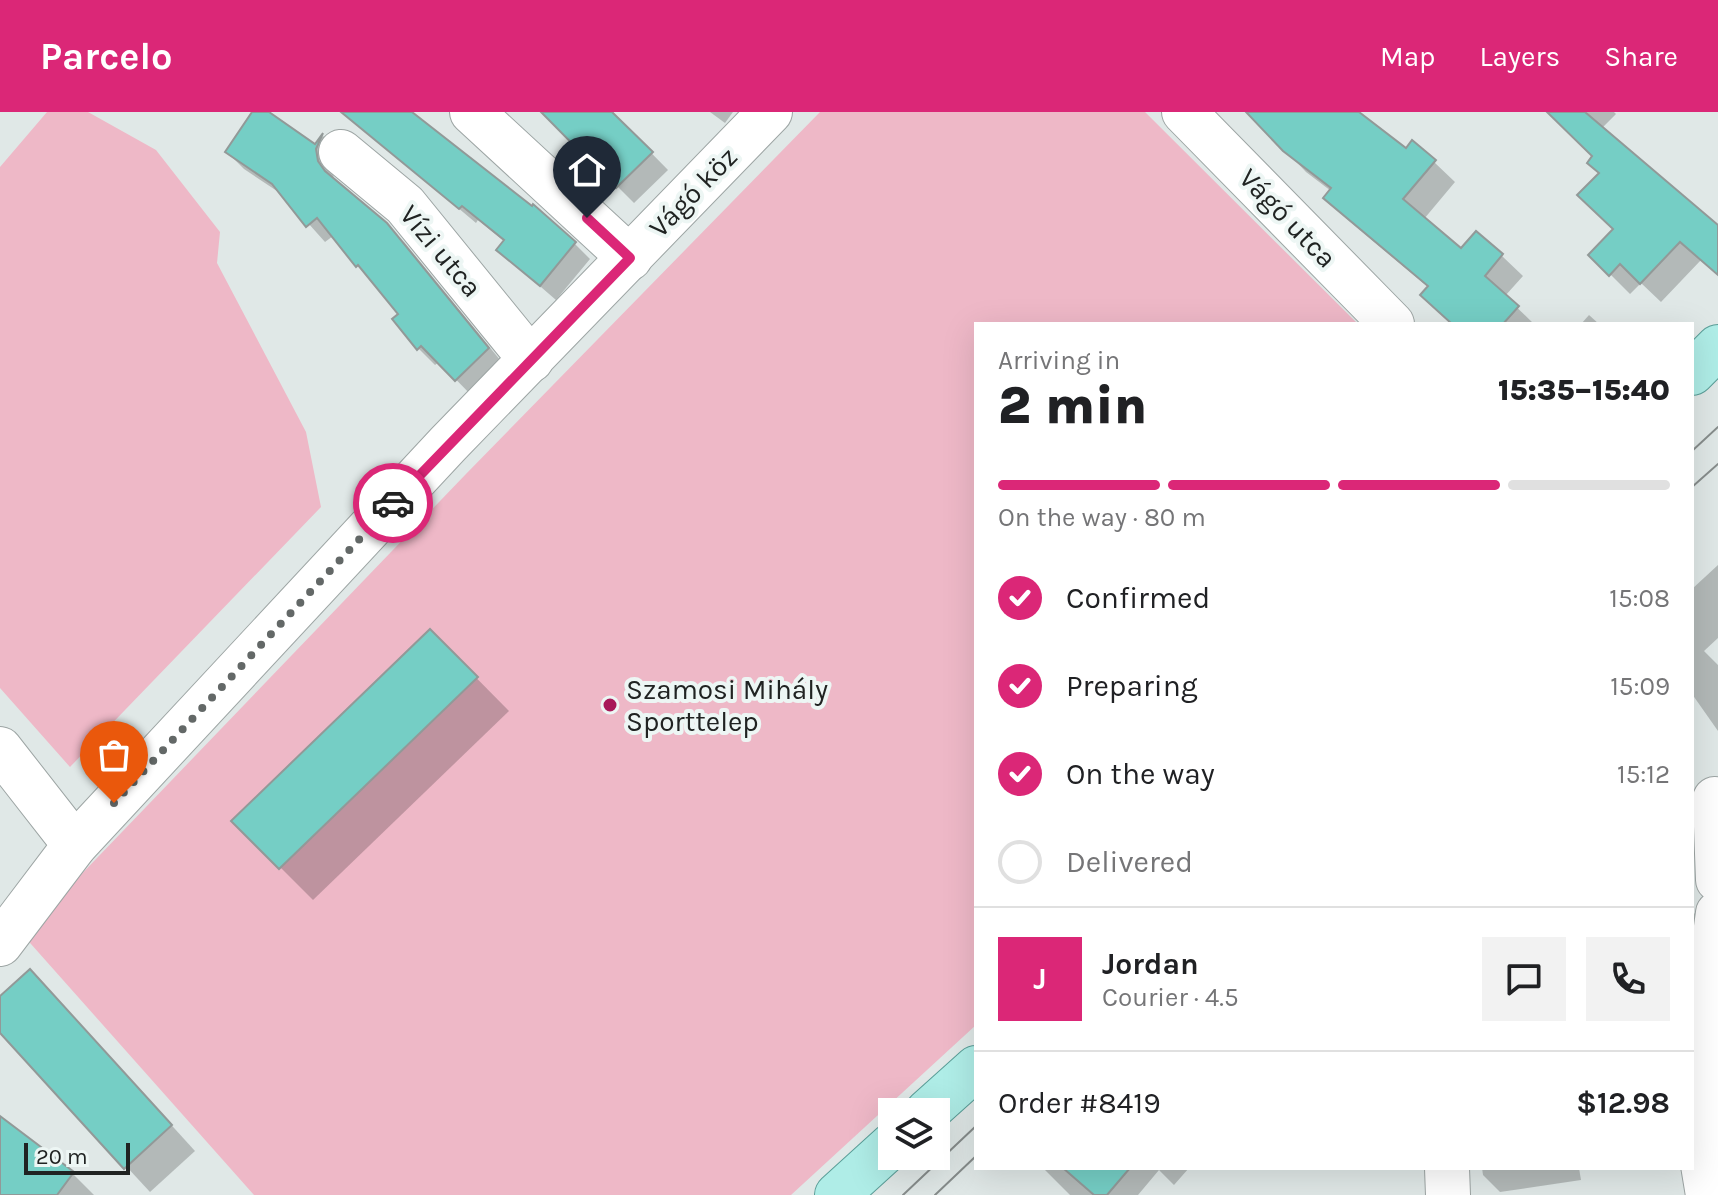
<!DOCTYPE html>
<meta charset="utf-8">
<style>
body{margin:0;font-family:Karla,sans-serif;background:#f2f2f2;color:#202124;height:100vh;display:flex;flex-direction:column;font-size:30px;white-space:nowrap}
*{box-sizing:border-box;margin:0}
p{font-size:26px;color:#757577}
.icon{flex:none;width:44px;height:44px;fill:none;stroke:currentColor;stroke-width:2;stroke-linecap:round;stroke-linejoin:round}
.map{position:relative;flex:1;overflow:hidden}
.sheet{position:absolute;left:974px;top:210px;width:720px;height:848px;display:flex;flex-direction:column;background:#fff;border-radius:0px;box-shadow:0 8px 32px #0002}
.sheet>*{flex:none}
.tools{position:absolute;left:878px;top:986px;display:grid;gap:16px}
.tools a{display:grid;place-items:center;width:72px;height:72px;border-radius:0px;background:#fff;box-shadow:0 8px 32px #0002;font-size:40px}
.scale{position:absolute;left:24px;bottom:20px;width:106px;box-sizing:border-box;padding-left:8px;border:4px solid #202322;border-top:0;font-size:22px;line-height:28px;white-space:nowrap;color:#202322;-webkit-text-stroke:6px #edf6f4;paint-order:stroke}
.pin{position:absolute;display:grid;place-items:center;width:68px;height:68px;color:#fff;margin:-82px -34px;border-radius:50% 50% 50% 0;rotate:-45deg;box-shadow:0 0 8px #0007}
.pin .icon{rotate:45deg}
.courier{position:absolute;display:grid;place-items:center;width:80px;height:80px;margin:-40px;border:6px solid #db2777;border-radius:50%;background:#fff;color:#222;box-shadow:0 2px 10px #0007}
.headline em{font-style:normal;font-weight:800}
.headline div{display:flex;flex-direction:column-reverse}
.headline{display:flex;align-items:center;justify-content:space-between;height:136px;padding:0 24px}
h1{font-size:52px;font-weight:800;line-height:60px}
.bar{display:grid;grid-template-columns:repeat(4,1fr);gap:12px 8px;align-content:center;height:96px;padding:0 24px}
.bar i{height:10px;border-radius:6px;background:#e0e0e0}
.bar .active{background:#db2777}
.bar p{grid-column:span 4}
.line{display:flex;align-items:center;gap:20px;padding:0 24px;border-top:2px solid #e0e0e0}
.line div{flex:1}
.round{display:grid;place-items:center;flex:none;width:84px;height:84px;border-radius:0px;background:#f2f2f2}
ol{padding:0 24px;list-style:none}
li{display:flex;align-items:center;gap:24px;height:88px}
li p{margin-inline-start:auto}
li .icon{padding:8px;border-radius:50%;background:#db2777;color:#fff;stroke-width:4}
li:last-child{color:#757577}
li i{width:44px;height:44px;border:4px solid #e0e0e0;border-radius:50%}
header{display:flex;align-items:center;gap:48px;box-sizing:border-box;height:112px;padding:0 40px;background:#db2777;color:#fff}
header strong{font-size:38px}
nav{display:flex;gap:44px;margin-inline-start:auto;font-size:28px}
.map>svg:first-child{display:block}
.green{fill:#eeb8c7}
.shadow{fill:#0003}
.building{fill:#75cec5;stroke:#929998;stroke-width:2}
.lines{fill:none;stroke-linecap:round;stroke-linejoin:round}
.minor-casing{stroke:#9da5a4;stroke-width:46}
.major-casing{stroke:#5a9e98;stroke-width:46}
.minor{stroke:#fff;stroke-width:44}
.major{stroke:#afede7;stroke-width:44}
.tram{stroke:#878d8c;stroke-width:2}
.done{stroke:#636867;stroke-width:8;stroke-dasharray:0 14.4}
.route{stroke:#db2777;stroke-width:10}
.poi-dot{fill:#a81959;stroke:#edf6f4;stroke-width:3}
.labels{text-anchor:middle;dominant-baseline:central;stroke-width:8;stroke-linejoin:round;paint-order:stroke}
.street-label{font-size:28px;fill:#202322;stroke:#edf6f4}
.poi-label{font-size:28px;fill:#202322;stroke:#edf6f4;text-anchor:start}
</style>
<header>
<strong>Parcelo</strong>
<nav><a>Map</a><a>Layers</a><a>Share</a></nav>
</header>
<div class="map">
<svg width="1718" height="1083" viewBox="0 0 1718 1083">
<rect width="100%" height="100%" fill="#e0e8e7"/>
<g class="green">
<path d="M47,0h41l68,38 64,82 -3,31 89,169 15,75 -251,260 -70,-79v-521z"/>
<path d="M820,0h325l213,212h-382v701l-185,170h-537l-231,-260 442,-460z"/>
</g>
<g class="shadow">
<path d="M255,0h10l50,34 8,-10 16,16 -7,14 2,14 70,62 101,124 -32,31 -34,-35 -4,3 -17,-17 -17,-34 -68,-78 -8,6 -42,-47 -39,-26 -17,-17z"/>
<path d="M344,0h66l164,131 16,16 -34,41 -58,-50 7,-8 -27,-22 -2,3z"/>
<path d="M543,0h71l-1,2 55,56 -34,33z"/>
<path d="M710,0h23l-8,11z"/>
<path d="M1249,0h107l50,39 28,11 21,20 -31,37 37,32 16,-17 25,22 21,20 -18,20 29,28h-81l-24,-36 -83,-70 -20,-20 5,-7 -25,-19z"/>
<path d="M1550,0h64l2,2 -14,14 116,100v47l-17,-15 -40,42 -20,-19 -11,11 -39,-39 24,-25 -20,-74z"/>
<path d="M1589,203l10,9h-18z"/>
<path d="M1718,453v73l-14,13 14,14v66l-26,-37v-105z"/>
<path d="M430,519l79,80 -196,189 -79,-79z"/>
<path d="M1692,799l16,16 -16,45z"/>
<path d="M55,885l140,154 -45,41 -150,-162v-31z"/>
<path d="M0,1006l73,56 21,21h-94z"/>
<path d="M1043,1056h146l-15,17 -15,-15 -21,25h-68z"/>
<path d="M1482,1056h97l2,12 -81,12 -17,-17z"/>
</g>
<g class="building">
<path d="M252,0h17l46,32 8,-11 -7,16 2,12 7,10 62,52 102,125 -34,33 -34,-35 -4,4 -25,-31 6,-5 -40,-49 -2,2 -39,-49 -11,9 -34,-43 -47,-32z"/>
<path d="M341,0h71l120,94 1,-2 43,38 -36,44 -44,-36 8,-10 -42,-34 -3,3z"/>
<path d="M541,0h71l41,40 -37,36z"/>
<path d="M1246,0h113l47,36 6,-8 24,20 -33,39 58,49 15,-17 27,23 -18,22 34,30 -16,18h-51l-32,-29 8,-9 -105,-88 8,-10 -48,-37z"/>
<path d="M1547,0h38l133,113v50l-38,-33 -40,42 -20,-20 -11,12 -21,-21 25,-26 -36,-34 22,-22 -12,-10 5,-7z"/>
<path d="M430,517l48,48 -199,192 -48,-48z"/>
<path d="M30,857l142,156 -48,44 -124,-136v-37z"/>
<path d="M0,1004l74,56 -17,23h-57z"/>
<path d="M1063,1056h67l-23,27h-13z"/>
</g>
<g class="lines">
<g class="minor-casing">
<g id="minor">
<path d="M472,0l158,146"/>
<path d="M1184,0l208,212"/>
<path d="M341,40l64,53 126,155"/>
<path d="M0,637l75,96"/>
<path d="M1715,687l3,81"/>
<path d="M0,832l75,-99 373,-401 322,-332"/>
<path d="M1447,1056l1,27"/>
<path d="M1708,1083l-8,-48 2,-119 16,-115"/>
</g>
</g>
<g class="major-casing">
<g id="major">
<path d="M1692,261l26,-26"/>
<path d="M927,1000l49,-44"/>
<path d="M837,1083l55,-50"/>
</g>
</g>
<use href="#minor" class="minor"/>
<use href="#major" class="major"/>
<g class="tram">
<path d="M1692,339l26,-24"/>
<path d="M1692,375l26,-23"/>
<path d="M903,1083l73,-69"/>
<path d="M935,1083l41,-39"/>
</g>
</g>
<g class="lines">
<path class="done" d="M114,691l279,-300"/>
<path class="route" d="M393,391l237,-245 -43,-40"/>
</g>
<circle class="poi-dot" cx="610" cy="593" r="8"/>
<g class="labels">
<g class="street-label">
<text transform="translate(693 80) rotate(-46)">Vágó köz</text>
<text transform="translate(1288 106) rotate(46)">Vágó utca</text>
<text transform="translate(441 139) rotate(50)">Vízi utca</text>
</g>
<g class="poi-label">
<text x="626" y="577">Szamosi Mihály<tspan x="626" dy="32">Sporttelep</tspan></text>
</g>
</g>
</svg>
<div class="tools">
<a><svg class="icon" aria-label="layers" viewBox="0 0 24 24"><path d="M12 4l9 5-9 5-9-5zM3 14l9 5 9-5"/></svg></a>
</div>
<div class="scale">20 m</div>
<div class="pin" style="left:114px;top:691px;background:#ea580c"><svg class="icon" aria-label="bag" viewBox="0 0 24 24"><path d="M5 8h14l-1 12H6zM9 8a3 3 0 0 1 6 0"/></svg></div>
<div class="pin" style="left:587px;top:106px;background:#1f2937"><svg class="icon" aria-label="home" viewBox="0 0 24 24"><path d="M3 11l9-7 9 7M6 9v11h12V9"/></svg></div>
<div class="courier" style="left:393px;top:391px"><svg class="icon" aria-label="car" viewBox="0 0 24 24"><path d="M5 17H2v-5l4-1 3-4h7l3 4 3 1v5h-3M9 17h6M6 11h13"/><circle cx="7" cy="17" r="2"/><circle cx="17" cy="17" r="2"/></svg></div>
<section class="sheet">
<div class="headline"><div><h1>2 min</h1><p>Arriving in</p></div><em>15:35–15:40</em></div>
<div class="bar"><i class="active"></i><i class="active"></i><i class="active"></i><i></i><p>On the way · 80 m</p></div>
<ol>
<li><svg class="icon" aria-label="check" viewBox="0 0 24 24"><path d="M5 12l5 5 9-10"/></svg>Confirmed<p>15:08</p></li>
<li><svg class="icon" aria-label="check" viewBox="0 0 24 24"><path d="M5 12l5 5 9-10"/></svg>Preparing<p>15:09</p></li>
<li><svg class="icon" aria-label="check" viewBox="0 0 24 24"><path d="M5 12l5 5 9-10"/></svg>On the way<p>15:12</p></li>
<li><i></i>Delivered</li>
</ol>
<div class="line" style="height:144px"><b class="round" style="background:#db2777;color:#fff">J</b><div><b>Jordan</b><p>Courier · 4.5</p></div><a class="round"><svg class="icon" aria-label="chat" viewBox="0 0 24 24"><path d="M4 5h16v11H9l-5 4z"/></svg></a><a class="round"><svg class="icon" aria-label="phone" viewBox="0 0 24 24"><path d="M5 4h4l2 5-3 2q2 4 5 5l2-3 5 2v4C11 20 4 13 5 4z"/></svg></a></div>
<div class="line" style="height:104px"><div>Order #8419</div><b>$12.98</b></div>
</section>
</div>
